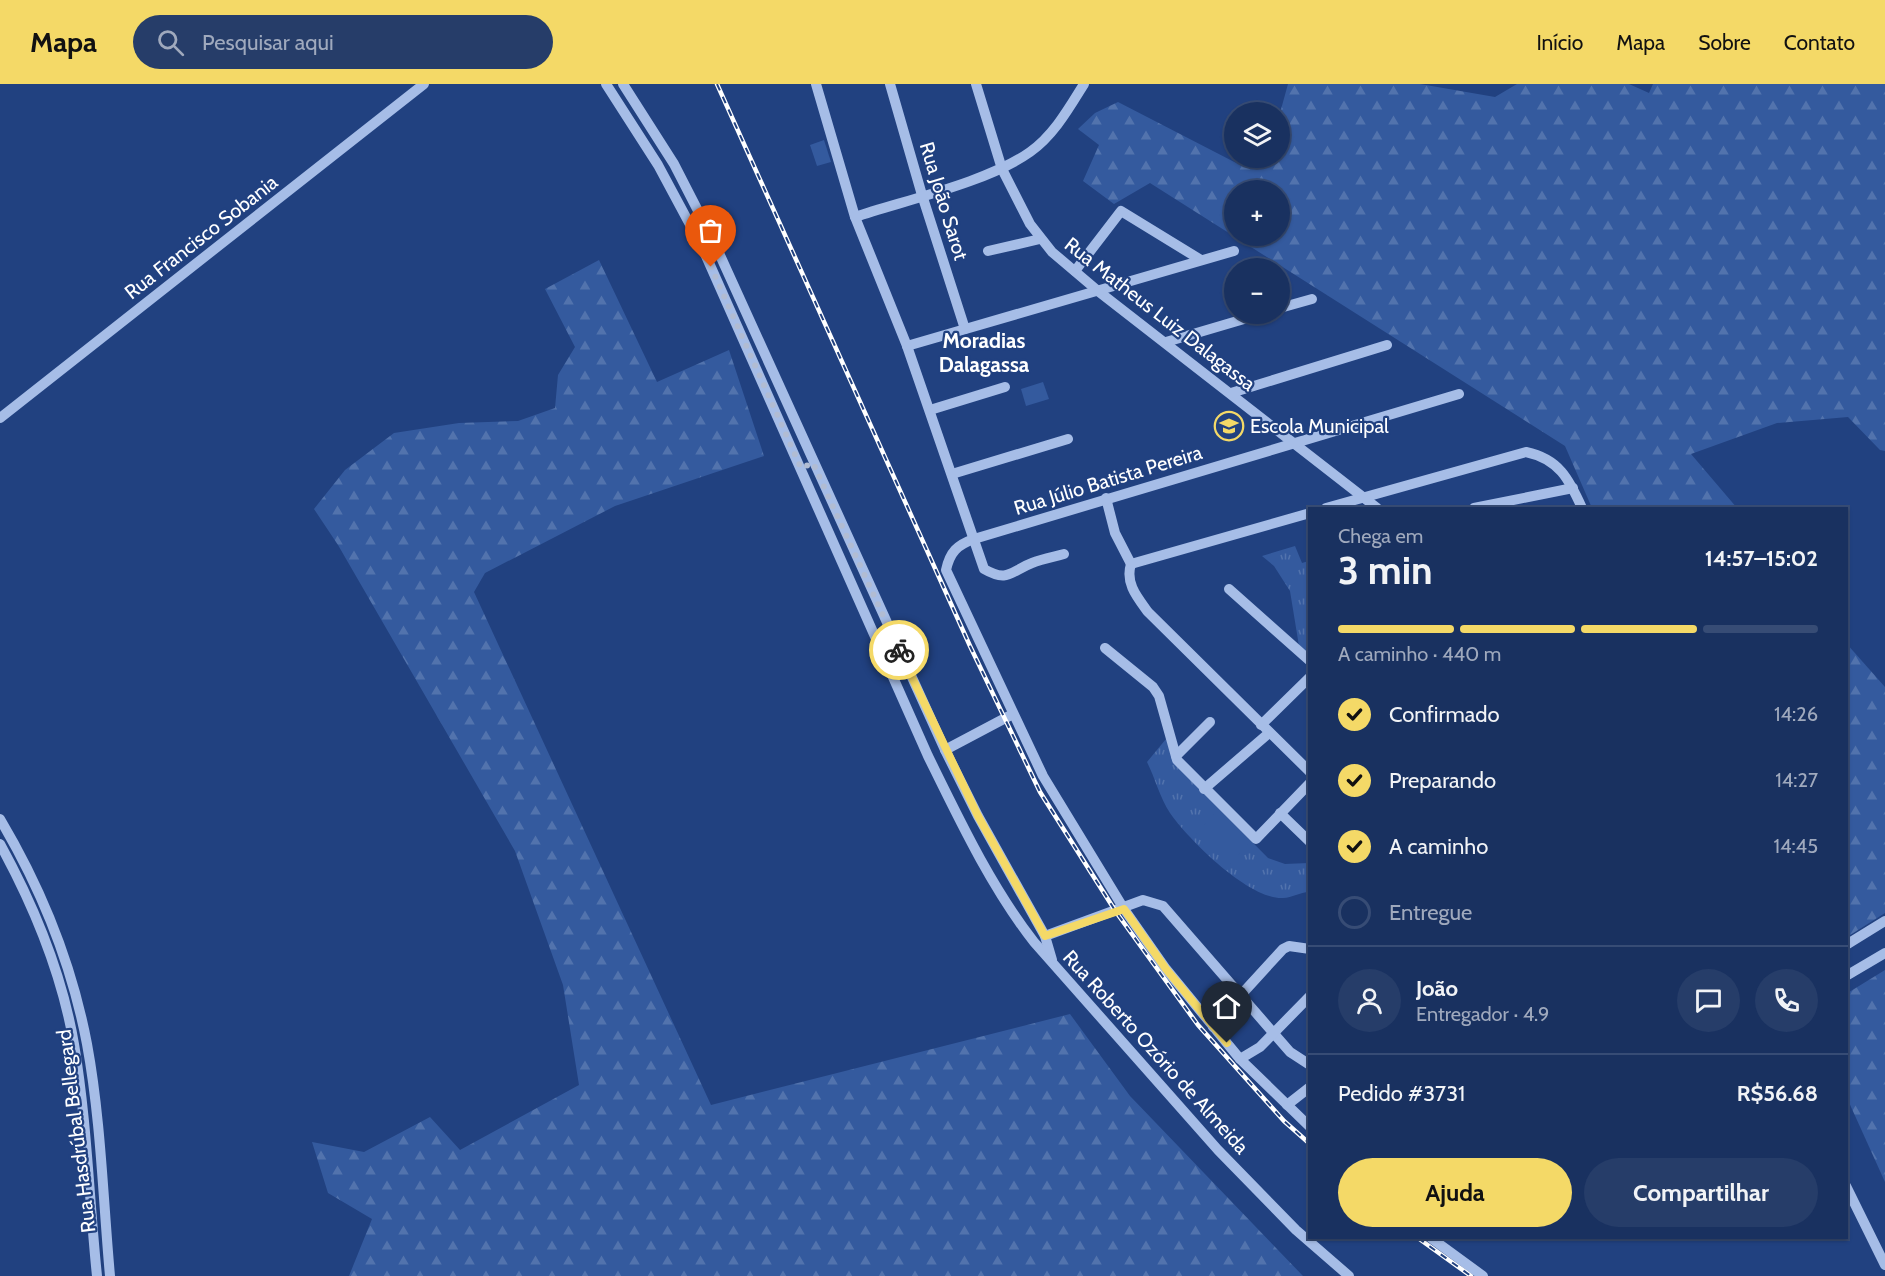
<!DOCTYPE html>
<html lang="pt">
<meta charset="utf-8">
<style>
body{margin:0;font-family:Cabin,sans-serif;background:#263d69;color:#f1f3f6;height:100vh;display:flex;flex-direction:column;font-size:22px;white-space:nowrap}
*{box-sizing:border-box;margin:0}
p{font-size:20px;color:#9fa9bd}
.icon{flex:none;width:33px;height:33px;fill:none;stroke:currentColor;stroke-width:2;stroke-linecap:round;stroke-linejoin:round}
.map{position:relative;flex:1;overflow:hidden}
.drawer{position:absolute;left:1308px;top:423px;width:540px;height:732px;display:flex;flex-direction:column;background:#193160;border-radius:0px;box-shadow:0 2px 4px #0004,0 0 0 2px #374c75}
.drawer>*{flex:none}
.fabs{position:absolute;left:1224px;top:18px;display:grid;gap:12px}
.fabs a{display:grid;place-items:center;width:66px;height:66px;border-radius:50%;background:#193160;box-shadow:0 2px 4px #0004,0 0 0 2px #374c75;font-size:30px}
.pin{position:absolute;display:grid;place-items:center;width:51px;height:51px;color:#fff;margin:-62px -26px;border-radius:50% 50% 50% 0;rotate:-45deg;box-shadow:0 0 6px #0007}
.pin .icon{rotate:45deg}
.courier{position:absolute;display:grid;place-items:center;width:60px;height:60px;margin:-30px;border:4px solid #f4d967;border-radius:50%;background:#fff;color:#222;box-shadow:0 2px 8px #0007}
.summary em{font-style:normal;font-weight:700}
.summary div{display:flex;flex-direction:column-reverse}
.summary{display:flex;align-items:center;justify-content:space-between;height:102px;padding:0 30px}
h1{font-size:39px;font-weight:700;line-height:45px}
.bar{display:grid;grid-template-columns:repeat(4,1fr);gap:9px 6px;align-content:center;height:72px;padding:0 30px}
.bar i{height:8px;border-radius:4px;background:#374c75}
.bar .active{background:#f4d967}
.bar p{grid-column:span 4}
.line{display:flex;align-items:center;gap:15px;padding:0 30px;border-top:2px solid #374c75}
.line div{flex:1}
.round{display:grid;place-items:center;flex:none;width:63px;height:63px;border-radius:32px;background:#263d69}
ol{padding:0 30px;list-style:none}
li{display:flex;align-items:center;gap:18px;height:66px}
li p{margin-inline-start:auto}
li .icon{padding:6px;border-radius:50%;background:#f4d967;color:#111;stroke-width:4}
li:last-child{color:#9fa9bd}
li i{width:33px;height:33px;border:3px solid #374c75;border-radius:50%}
.button{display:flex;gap:12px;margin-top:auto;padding:12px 30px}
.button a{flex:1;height:69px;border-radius:36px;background:#f4d967;color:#111;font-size:24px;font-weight:700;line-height:69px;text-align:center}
.button a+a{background:#263d69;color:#f1f3f6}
header{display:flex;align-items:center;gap:36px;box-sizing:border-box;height:84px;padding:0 30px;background:#f4d967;color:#111}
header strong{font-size:28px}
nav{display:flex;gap:33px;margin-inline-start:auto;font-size:21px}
.search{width:420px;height:54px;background:#263d69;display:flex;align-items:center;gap:15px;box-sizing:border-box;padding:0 21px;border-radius:33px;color:#9fa9bd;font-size:22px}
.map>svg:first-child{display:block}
.forest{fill:url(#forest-firs);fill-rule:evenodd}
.park{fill:url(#park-tufts)}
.pitch{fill:#345a9e}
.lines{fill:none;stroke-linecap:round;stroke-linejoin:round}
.minor{stroke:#a6bde7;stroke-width:10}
.rail-casing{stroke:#fff;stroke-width:4.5}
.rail{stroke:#214180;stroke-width:2;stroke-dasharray:7;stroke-linecap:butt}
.done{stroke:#b1bcd3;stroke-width:6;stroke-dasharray:0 10.8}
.route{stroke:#f4d967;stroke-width:8}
.labels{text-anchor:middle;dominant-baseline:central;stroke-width:4.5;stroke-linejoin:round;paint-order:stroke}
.street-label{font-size:20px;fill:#fff;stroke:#214180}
.poi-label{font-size:20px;fill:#fff;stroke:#214180;text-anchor:start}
.neighbourhood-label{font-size:21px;font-weight:bold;fill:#fff;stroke:#214180}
</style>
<header>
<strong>Mapa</strong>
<div class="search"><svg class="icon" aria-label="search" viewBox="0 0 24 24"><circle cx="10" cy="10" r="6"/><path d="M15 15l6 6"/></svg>Pesquisar aqui</div>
<nav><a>Início</a><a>Mapa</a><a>Sobre</a><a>Contato</a></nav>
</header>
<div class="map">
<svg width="1885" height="1192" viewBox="0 0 1885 1192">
<defs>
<pattern id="forest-firs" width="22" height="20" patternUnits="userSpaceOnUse" patternTransform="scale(1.5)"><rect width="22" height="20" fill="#345a9e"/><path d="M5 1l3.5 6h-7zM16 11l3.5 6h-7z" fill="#5273ad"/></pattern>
<pattern id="park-tufts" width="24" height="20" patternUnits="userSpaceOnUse" patternTransform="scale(1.5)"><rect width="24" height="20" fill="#345a9e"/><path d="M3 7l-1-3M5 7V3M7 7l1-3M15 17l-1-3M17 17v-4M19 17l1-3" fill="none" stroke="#5273ad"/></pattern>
</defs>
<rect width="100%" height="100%" fill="#214180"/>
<g class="forest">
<path d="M1288,0h132l75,13 22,-13h112l20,9 4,-9h232v367l-5,-1 -32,-33 -71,6 -86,31 46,54h-145l-27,-62 -415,-263 -36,21 -31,-23 16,-36 -21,-16 17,-16 23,-11 126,65 10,-9h26v-45zM1280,106v46h-46v-46z"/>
<path d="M599,176l58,122 72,-32 35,106 -149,50 -130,67 -11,19 237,513 359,-91 60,82 173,180h-954l23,-57 -44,-26 -16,-51 52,10 66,-35 30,33 119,-65 -16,-100 -48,-134 -177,-306 -24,-36 31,-39 49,-37 65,-10 59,-2 37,-13 3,-33 17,-28 -30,-58z"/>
<path d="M1846,559l39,44v226l-38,24z"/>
<path d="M1885,886v212l-38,-84 -1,-104z"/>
</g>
<g class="park">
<path d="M1295,462l7,17 7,-2v95l-10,-10 -9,-55 -16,-25 -12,-10z"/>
<path d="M1166,655l10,26 92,93 17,6 24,-1v29c-9,0 -17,6 -26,6 -34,2 -95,-59 -113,-85 -10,-15 -15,-35 -23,-51z"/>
</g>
<g class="pitch">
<path d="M824,56l7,22 -14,4 -7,-21z"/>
<path d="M1043,298l6,17 -23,7 -5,-17z"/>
<path d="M1214,730l34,30 -18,20 -34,-30z"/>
</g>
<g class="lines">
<g class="minor">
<path d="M606,0l52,81 44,82 226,509c31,63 63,131 106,186l184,208 78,80 53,46"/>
<path d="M623,0l51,80 40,78 231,508 33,66 67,120 7,24"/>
<path d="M816,0l39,133 52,129 77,223c24,14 27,2 48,-6 10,-4 21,-6 32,-9"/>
<path d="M890,0l32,111 43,134"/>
<path d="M976,0l26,85 28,55 22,28 46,39 279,217"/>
<path d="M855,133c51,-17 133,-35 175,-65 24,-17 39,-44 54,-68"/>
<path d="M988,167l52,-12"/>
<path d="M1075,187l46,-60 80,49"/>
<path d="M1280,224l32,-9"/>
<path d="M1166,258l95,-28"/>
<path d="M907,262l327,-95"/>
<path d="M1231,309l156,-48"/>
<path d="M930,326l75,-23"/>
<path d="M0,334l424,-334"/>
<path d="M952,390l116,-35"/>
<path d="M1106,414l9,35 16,31"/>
<path d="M1326,424l200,-56c33,7 43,27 56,56"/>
<path d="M1474,424l99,-20"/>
<path d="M1131,480c-6,19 6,33 17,48l162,160"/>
<path d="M1131,480l179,-51"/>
<path d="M1229,505l81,72"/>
<path d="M1105,564l48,39 6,9 18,64 79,79 54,-56"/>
<path d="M1261,641l49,-48"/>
<path d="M945,666l68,-36"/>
<path d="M1176,672l34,-34"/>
<path d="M1204,705l65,-56"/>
<path d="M1280,729l30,29"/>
<path d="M0,735c41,69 72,146 87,225 14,76 16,155 23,232"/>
<path d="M0,760c34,62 62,130 74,200 13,77 15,155 23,232"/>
<path d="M1045,852l98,-36 20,6 127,146 20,13"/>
<path d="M1846,861l39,-24"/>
<path d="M1846,892l39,-23"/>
<path d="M1213,943l19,-17 8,-14 43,-47 6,-3 21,3"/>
<path d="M1240,975l20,-12 50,-51"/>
<path d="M1287,1021l23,-18"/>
<path d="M1310,1043l-70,-68 -74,-90 -42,-60 -81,-133 -97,-206c4,-18 11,-25 28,-31l485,-145"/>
<path d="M1846,1102l39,79"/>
<path d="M1431,1154l52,38"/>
</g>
<g class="rail-casing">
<g id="rail">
<path d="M717,0l253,562 70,146 76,120 82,113 86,96 26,23"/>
<path d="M1418,1154l53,38"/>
</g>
</g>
<use href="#rail" class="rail"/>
</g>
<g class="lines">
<path class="done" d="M711,183l90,201 12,-5 86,187"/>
<path class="route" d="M899,566l79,166 67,120 79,-27 42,60 61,74"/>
</g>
<defs>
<g id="school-ring" transform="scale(1.5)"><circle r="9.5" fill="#214180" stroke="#f4d967" stroke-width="1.5"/><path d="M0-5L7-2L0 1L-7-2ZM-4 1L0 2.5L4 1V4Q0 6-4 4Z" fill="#f4d967"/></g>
</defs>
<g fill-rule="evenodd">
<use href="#school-ring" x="1229" y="342"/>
</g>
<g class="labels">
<g class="street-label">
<text transform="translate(944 117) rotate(73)">Rua João Sarot</text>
<text transform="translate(201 153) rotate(-38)">Rua Francisco Sobania</text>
<text transform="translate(1160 230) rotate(38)">Rua Matheus Luiz Dalagassa</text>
<text transform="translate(1108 396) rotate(-17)">Rua Júlio Batista Pereira</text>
<text transform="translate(1156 968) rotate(48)">Rua Roberto Ozório de Almeida</text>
<text transform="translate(76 1047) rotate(-97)">Rua Hasdrúbal Bellegard</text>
</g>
<g class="poi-label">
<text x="1250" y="342">Escola Municipal</text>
</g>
<g class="neighbourhood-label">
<text x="984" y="256">Moradias<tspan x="984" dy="24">Dalagassa</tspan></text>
</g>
</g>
</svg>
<div class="fabs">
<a><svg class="icon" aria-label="layers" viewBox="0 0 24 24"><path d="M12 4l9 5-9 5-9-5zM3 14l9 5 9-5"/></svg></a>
<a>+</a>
<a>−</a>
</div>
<div class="pin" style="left:711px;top:183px;background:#ea580c"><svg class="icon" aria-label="bag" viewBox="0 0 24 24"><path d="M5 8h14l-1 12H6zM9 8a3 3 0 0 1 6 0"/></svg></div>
<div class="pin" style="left:1227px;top:959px;background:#1f2937"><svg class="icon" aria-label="home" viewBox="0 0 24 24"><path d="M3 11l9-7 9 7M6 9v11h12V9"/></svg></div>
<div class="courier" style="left:899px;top:566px"><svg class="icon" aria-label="bike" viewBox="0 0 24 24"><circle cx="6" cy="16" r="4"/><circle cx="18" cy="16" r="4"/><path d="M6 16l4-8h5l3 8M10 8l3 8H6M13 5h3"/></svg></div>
<section class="drawer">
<div class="summary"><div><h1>3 min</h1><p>Chega em</p></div><em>14:57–15:02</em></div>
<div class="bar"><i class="active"></i><i class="active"></i><i class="active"></i><i></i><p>A caminho · 440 m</p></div>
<ol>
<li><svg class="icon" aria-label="check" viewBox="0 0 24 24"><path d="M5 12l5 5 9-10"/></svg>Confirmado<p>14:26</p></li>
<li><svg class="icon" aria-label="check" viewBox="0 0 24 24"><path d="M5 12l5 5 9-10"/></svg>Preparando<p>14:27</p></li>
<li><svg class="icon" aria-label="check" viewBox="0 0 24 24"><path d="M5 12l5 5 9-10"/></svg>A caminho<p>14:45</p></li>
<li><i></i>Entregue</li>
</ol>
<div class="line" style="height:108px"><a class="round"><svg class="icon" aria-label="person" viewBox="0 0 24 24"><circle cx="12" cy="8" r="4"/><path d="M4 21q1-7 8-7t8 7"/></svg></a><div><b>João</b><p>Entregador · 4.9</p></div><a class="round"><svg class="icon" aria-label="chat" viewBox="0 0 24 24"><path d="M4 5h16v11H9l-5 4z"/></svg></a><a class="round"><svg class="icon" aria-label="phone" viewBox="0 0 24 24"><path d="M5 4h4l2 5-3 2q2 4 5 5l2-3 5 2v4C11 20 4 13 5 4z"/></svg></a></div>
<div class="line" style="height:78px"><div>Pedido #3731</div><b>R$56.68</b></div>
<div class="button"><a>Ajuda</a><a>Compartilhar</a></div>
</section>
</div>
